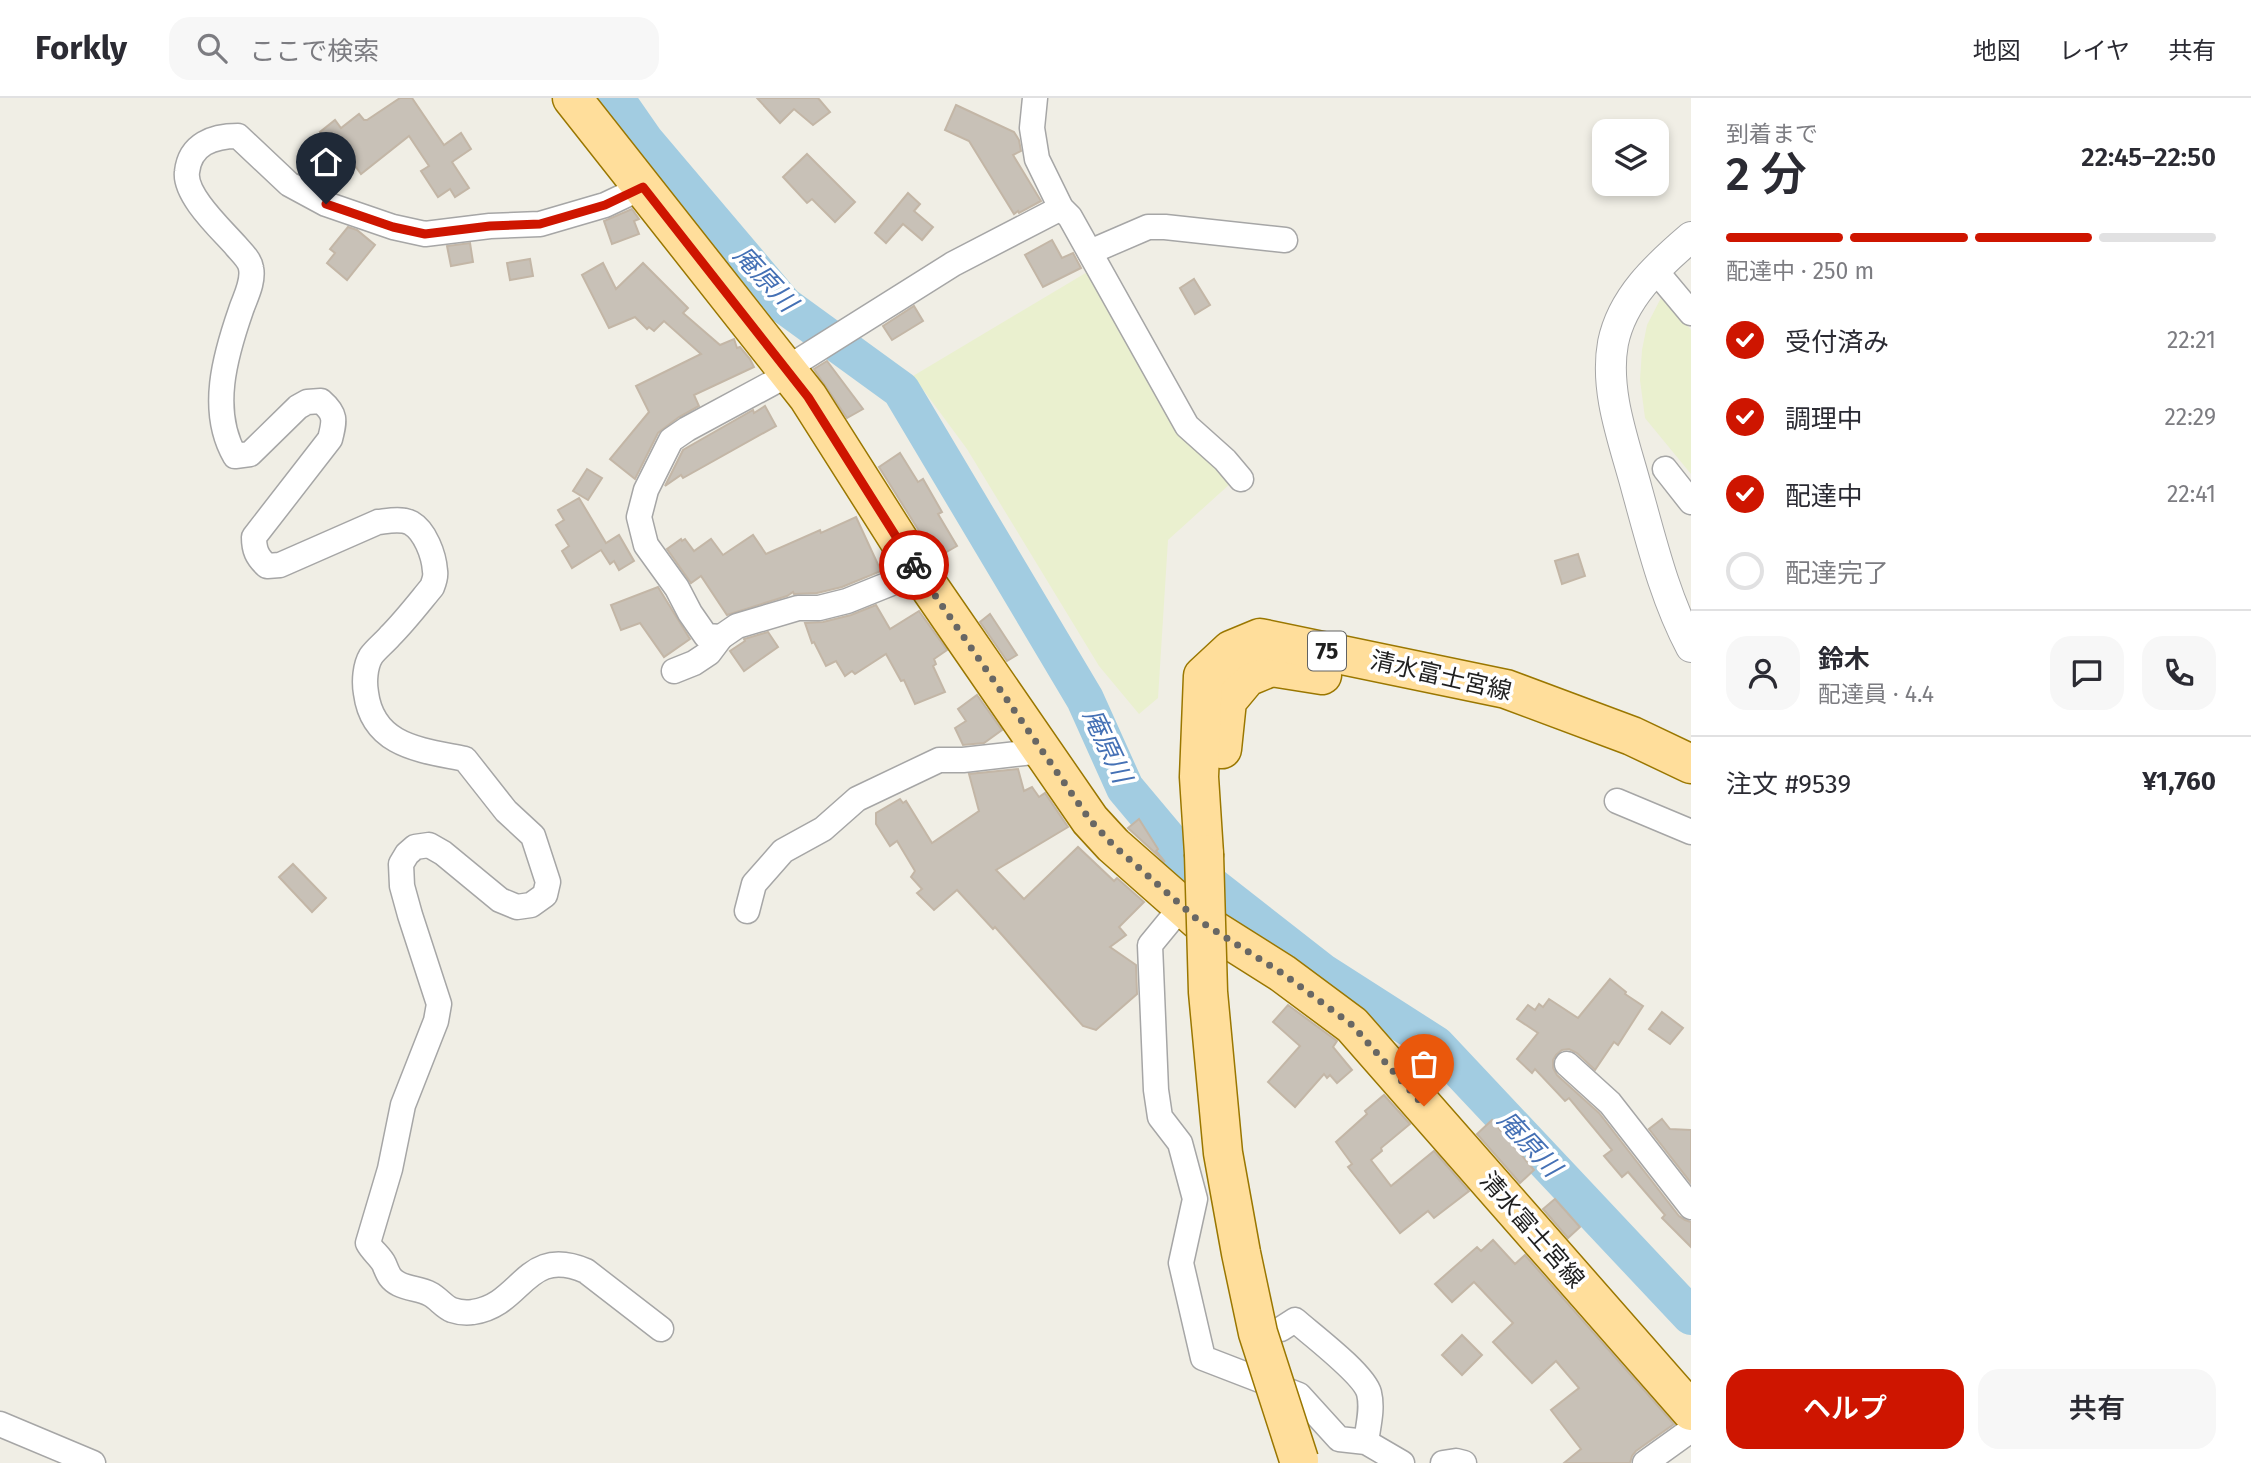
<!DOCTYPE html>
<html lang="ja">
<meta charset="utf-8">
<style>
body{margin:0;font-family:"Fira Sans","Noto Sans JP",sans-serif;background:#f7f7f7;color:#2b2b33;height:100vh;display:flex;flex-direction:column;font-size:26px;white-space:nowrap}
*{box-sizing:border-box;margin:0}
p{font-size:23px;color:#7c7c81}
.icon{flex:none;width:38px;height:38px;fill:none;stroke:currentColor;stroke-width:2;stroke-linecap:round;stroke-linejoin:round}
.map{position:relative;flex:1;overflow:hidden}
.panel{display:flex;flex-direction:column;background:#fff;width:560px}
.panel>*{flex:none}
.tools{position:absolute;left:1592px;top:21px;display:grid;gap:14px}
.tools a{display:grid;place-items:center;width:77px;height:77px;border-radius:14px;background:#fff;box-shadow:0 4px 10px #0003;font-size:35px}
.pin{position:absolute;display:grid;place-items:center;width:60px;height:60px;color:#fff;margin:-72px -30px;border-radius:50% 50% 50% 0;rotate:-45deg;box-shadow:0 0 7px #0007}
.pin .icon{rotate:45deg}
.courier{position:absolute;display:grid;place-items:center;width:70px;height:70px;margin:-35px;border:5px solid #ce1500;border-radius:50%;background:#fff;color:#222;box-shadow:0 2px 9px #0007}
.overview em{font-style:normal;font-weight:600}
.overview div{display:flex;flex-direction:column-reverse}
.overview{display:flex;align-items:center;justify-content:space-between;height:119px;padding:0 35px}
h1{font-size:46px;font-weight:600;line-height:52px}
.bar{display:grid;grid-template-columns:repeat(4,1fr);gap:10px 7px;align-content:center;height:84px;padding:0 35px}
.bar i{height:9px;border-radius:5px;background:#e1e1e2}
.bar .selected{background:#ce1500}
.bar p{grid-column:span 4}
.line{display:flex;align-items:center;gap:18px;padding:0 35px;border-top:2px solid #e1e1e2}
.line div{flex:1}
.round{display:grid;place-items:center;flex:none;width:74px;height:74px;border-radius:21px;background:#f7f7f7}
ol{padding:0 35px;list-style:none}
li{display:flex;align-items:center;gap:21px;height:77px}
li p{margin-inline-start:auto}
li .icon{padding:7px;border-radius:50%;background:#ce1500;color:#fff;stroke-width:4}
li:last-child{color:#7c7c81}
li i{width:38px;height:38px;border:4px solid #e1e1e2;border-radius:50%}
.primary-button{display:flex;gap:14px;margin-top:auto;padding:14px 35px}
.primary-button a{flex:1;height:80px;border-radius:21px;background:#ce1500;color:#fff;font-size:28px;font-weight:600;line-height:80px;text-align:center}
.primary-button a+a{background:#f7f7f7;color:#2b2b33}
header{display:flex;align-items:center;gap:42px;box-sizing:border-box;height:98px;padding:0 35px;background:#fff;border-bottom:2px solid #e1e1e2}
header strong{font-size:33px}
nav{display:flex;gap:38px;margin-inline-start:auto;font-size:24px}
.search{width:490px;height:63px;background:#f7f7f7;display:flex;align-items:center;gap:18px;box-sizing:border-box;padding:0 24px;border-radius:21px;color:#7c7c81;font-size:26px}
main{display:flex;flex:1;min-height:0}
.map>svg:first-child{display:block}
.farmland{fill:#eaf0cf}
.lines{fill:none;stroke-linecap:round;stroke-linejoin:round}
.river{stroke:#a2cce1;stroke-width:38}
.building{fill:#c8c1b7;stroke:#c3b6a6;stroke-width:2}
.minor-casing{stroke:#a6a6a6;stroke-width:27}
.tertiary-casing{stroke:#a6a6a6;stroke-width:32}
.primary-casing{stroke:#9a7700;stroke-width:41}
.minor{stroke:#fff;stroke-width:24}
.tertiary{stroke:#fff;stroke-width:30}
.primary{stroke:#ffde9b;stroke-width:38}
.primary-bridge-casing{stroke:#9a7700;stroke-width:41;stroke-linecap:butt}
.primary-bridge{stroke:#ffde9b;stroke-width:38}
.done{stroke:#686764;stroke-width:7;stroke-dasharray:0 12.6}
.route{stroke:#ce1500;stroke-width:9}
.labels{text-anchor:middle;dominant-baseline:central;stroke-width:7;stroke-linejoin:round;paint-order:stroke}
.shield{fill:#fff;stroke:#626262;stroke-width:2}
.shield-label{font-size:23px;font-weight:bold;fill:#1f1f1f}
.street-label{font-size:24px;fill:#1f1f1f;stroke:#fff}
.water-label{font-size:26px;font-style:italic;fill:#4571b5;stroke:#fff}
</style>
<header>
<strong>Forkly</strong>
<div class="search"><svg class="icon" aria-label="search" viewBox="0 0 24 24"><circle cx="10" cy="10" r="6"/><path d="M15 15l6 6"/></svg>ここで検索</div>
<nav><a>地図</a><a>レイヤ</a><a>共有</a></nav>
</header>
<main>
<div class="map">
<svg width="1691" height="1365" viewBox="0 0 1691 1365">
<rect width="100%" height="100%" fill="#f0eee5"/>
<g class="farmland">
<path d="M1089,173l142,212 -63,57 -10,158 -19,16 -40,-48 -132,-217 -54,-73z"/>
<path d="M1662,198l29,34v144l-46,-56 -5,-38 2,-30 5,-25z"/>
</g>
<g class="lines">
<path class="river" d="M615,0l30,43 139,164 117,85 184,309 40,89 73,87 124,97 114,73 255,271"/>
</g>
<g class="building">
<path d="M400,0h12l32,47 17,-12 10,16 -19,13 17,26 -14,9 -5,-8 -12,8 -17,-26 8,-5 -20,-30 -48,38 -10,-14 -4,3 -27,-31 15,-12 6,8 18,-14 5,6h3z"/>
<path d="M757,0h61l12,14 -17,13 -19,-16 -14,14z"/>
<path d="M956,7l58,27 5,8 2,11 -8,4 28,46 -22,12 -1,-2 -4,3 -45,-73 -24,-11z"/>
<path d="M807,56l48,48 -20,20 -23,-23 -5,4 -24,-26z"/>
<path d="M908,95l12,11 -6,7 19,16 -11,13 -19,-16 -17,19 -11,-10z"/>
<path d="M632,111l7,10 -5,2 5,13 -27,10 -8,-23z"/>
<path d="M348,129l9,3 18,15 -28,35 -20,-17 8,-10 -5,-4z"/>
<path d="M1052,142l10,18 11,-5 8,15 -38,19 -18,-32z"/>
<path d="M470,145l3,19 -22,4 -4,-20z"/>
<path d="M530,161l3,17 -23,4 -3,-17z"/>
<path d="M603,165l13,26 27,-26 45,45 -5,5 37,32 14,-6 3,9 3,-1 10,12 4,8 -60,28 5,11 -20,11 -21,16 -23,46 -25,-20 39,-47 -13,-26 65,-32 -37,-33 -10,10 -5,-4 -2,2 -12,-12 -26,11 -27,-53z"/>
<path d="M1194,181l16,26 -15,9 -15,-26z"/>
<path d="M914,208l9,15 -31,19 -9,-14z"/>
<path d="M827,263l36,48 -16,9 -33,-49z"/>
<path d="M765,308l11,20 -93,52 -2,-3 -16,11 18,-36 70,-40 1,3z"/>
<path d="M900,355l18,29 5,-3 19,33 -4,2 19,32 -21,12 -57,-91z"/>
<path d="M587,371l15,9 -14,22 -15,-9z"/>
<path d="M579,400l27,45 13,-8 15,26 -15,9 -5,-9 -4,3 -9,-14 -29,18 -10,-17 7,-5 -13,-21 8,-5 -6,-10z"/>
<path d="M856,419l25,54 -39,16 -25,6 -23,1 -1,-2 -6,4 -60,19 -26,-39 -10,7 -24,-34 14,-10 1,2 3,-2 9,12 17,-12 12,16 30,-20 13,19 54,-24 1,3z"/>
<path d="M1578,456l7,22 -23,8 -7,-23z"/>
<path d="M658,489l32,52 -26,18 -24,-34 -19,7 -10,-25z"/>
<path d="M876,507l14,24 29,-18 28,39 -13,9 2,5 -3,2 12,26 -30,12 -11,-24 -3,1 -15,-27 -31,20 -3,-3 -7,5 -9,-15 -10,5 -12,-24 -2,1 -7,-20 18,-1 28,-7z"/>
<path d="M990,516l27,41 -10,6 -27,-39z"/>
<path d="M768,534l10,15 -34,24 -14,-20 15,-10 -1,-2z"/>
<path d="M977,597l25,35 -18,13 -21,2 -8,-17 11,-7 -8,-12z"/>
<path d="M1018,671l6,22 8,-4 7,10 6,-4 23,34 -72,43 28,29 54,-52 36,34 3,-3 27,24 -25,25 7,8 -16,12 26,18 1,29 -41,36 -13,-4 -88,-99 -2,2 -36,-39 -23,20 -17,-17 5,-4 -11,-12 4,-6 -18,-30 -7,5 -14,-22v-11l24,-14 3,4 3,-2 26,42 47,-32 -10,-37z"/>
<path d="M1139,721l19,30 -2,2 9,11 -37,-34z"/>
<path d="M293,766l33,34 -14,14 -33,-35z"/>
<path d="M1610,881l16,13 -1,2 18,12 -25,39 -4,-3 -19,28 -18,-17 -8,-4 -7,1 -6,5 -3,5v8l4,7 42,38 80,103 6,4 6,2v25l-29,-29 3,-3 -37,-43 -6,5 -18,-21 8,-6 -43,-52 -4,3 -30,-32 -3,4 -15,-14 21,-26 -21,-14 11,-14 7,5 4,-6 4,3 6,-8 29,19z"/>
<path d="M1288,907l49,36 -4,6 19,23 -15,13 -7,-8 -3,3 -3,-4 -29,33 -27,-25 32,-36 -27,-24z"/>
<path d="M1662,914l21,16 -13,16 -21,-15z"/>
<path d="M1384,997l26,29 -29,24 1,3 -11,9 20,26 43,-35 35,40 -35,27 -6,-7 -28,22 -52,-66 4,-3 -16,-22 31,-28 -2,-3z"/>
<path d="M1662,1021l8,10 21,1v53l-42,-54z"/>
<path d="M1492,1022l42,50 -14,13 -43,-49z"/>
<path d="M1555,1101l25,28 -12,11 -25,-29z"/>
<path d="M1493,1142l22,24 10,-9 149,169 -38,27 -4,5 -2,7h-66l17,-14 -30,-39 28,-22 -23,-27 -24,22 -39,-41 20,-19 -39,-41 -22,20 -17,-18 42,-37 4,4z"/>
<path d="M1462,1237l20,20 -20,20 -20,-20z"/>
</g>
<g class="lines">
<g class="minor-casing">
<g id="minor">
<path d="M1035,0l-3,30 5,31 24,49 9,9 117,209 38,34 16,19"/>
<path d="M643,89l-38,18 -65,19 -50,2 -65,8 -32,-7 -67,-23 -37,-20 -51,-48c-25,0 -48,8 -51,36 -3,23 34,57 49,74 5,6 14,14 15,22 3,14 -6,30 -10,42 -16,46 -32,101 -6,146l15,-2 48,-47 9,-5 14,-1c15,13 14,19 9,38l-76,98c0,13 3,20 13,29l13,-1 98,-43c10,-1 23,-4 33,1 14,8 23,32 24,48 1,5 -1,11 -3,16 -14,17 -27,34 -42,49 -6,7 -14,13 -19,20 -6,10 -7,26 -5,37 7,54 56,57 99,66l41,52 27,25 15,46 -3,13 -14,10 -14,2 -17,-7 -57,-47 -14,-8 -14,2 -8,7 -6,10 1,22 8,29 29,89 -3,17 -33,84 -13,64 -22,74c4,8 12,13 16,21 4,9 5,15 15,20 10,5 22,5 31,10 8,4 14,13 22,16 6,2 15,3 21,2 50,-7 52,-67 113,-41l75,58"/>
<path d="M1090,154l58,-25h17l120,13"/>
<path d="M1655,172l36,43"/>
<path d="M786,271l167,-105 108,-56"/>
<path d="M1665,371l26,33"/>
<path d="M721,539l-15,-1 -16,-23 -13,-25 -31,-43 -7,-28 7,-27 25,-50 16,-11 102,-55"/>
<path d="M674,573l20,-8 15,-10 12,-16 16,-11 61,-18h21l28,-7 72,-29"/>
<path d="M1617,703l74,31"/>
<path d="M1182,808l-32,39 6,145 4,27 20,26 15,56 -14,64 22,95 96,37 40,44 27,3 36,21"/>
<path d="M747,813l7,-27 29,-33 40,-22 34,-30 82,-39h24l79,-9"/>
<path d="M1567,966l43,39 81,104"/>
<path d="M1281,1231l14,-9c17,15 69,54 74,73 4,16 -1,33 -3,49"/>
<path d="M0,1326l93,39"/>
<path d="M1443,1365l13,-2 8,2"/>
<path d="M1645,1365l46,-33"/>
</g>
</g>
<g class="tertiary-casing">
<path id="tertiary" d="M1691,139c-34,29 -69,61 -78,106 -9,49 12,101 24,147 15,54 28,108 54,157"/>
</g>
<g class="primary-casing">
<g id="primary">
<path d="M572,0l236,299 111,175 171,248 23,25 85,75 84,53 70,52 339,386"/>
<path d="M1222,651l5,-48 20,-24 24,-10 51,8"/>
<path d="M1204,756l-5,-77 4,-101 28,-26 29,-12 246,51 126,47 59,28"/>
</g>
</g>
<use href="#minor" class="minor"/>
<use href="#tertiary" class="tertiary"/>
<use href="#primary" class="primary"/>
<g class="primary-bridge-casing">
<path id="primary-bridge" d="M1204,756l4,138 15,161 18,100 17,80 41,127"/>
</g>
<use href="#primary-bridge" class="primary-bridge"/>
</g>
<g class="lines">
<path class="done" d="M914,467l176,255 23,25 85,75 84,53 70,52 72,81"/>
<path class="route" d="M326,106l67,23 32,7 65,-8 50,-2 65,-19 38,-18 165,210 106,168"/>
</g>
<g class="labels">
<rect class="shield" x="1308" y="533.5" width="38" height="39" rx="5"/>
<g class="shield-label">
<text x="1327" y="553">75</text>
</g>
<g class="street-label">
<text transform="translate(1441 578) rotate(13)">清水富士宮線</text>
<text transform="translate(1532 1132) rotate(49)">清水富士宮線</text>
</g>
<g class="water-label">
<text transform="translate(765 181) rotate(47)">庵原川</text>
<text transform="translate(1107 648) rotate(65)">庵原川</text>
<text transform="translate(1529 1046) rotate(47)">庵原川</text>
</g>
</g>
</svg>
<div class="tools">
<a><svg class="icon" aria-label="layers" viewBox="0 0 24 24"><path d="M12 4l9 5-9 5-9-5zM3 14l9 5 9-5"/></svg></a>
</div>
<div class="pin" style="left:1424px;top:1008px;background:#ea580c"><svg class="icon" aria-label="bag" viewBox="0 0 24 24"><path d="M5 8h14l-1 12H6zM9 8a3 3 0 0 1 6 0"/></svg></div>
<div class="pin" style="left:326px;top:106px;background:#1f2937"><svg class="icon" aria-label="home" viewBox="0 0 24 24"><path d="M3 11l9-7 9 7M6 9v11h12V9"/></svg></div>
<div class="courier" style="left:914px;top:467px"><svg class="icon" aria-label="bike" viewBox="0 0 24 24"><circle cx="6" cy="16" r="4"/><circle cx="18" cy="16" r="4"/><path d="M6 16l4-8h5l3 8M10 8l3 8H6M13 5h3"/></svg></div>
</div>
<section class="panel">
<div class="overview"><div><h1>2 分</h1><p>到着まで</p></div><em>22:45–22:50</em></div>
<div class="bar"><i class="selected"></i><i class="selected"></i><i class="selected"></i><i></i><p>配達中 · 250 m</p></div>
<ol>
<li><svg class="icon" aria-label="check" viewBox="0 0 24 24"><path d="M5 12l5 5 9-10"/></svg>受付済み<p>22:21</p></li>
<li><svg class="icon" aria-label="check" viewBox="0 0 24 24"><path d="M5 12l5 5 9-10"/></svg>調理中<p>22:29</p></li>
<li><svg class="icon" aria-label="check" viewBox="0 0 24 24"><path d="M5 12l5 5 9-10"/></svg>配達中<p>22:41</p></li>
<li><i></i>配達完了</li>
</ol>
<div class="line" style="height:126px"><a class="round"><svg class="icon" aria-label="person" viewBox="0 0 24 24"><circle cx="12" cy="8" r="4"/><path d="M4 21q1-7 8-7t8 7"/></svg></a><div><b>鈴木</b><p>配達員 · 4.4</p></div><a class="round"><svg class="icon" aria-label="chat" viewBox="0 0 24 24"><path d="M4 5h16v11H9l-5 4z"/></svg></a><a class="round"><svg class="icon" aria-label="phone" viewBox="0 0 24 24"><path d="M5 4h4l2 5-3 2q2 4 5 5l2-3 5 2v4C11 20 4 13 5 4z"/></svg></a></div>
<div class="line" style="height:91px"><div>注文 #9539</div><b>¥1,760</b></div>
<div class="primary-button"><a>ヘルプ</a><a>共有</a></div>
</section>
</main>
